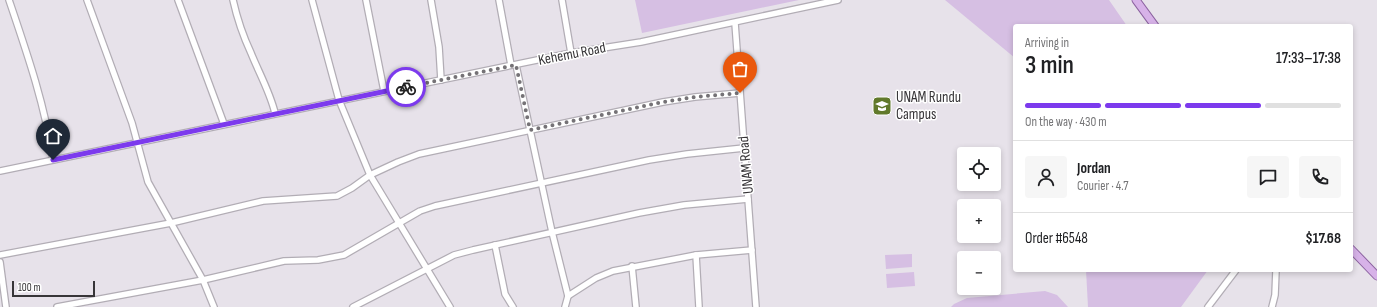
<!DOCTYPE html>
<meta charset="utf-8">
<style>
body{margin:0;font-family:"Sofia Sans Condensed",sans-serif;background:#f6f6f6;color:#202124;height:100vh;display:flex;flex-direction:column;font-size:15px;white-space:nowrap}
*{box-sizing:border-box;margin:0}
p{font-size:13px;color:#757577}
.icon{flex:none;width:22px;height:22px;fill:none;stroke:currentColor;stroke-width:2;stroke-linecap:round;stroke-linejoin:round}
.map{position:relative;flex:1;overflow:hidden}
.drawer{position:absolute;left:1013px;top:24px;width:340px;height:248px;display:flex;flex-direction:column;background:#fff;border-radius:4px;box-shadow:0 2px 6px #0003}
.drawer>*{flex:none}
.controls{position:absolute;left:957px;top:147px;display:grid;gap:8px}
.controls a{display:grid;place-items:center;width:44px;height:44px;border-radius:4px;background:#fff;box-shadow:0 2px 6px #0003;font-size:20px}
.scale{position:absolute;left:12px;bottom:10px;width:83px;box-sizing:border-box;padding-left:4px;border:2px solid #373538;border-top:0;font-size:11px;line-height:14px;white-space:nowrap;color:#373538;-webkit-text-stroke:3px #fff;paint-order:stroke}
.pin{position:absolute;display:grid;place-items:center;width:34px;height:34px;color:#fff;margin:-41px -17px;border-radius:50% 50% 50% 0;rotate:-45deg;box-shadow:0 0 4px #0007}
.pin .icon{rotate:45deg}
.courier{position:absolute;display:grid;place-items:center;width:40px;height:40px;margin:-20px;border:3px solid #7c3aed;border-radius:50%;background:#fff;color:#222;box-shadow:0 1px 5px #0007}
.head em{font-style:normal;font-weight:600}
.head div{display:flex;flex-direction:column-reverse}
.head{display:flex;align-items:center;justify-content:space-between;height:68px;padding:0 12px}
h1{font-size:26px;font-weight:600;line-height:30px}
.bar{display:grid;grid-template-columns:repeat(4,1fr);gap:6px 4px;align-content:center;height:48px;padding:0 12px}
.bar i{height:5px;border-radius:3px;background:#e0e0e0}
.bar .selected{background:#7c3aed}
.bar p{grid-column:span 4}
.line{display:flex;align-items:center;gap:10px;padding:0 12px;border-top:1px solid #e0e0e0}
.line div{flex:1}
.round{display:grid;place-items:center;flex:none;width:42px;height:42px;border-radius:4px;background:#f6f6f6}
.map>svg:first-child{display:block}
.green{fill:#d6bfe3}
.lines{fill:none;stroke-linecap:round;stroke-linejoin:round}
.minor-casing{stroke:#b2adb5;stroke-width:8}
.major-casing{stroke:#8d64a1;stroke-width:9}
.minor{stroke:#fff;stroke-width:5.5}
.major{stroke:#d7b2e8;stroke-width:7}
.done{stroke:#757276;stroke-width:4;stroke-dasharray:0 7.2}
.route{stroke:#7c3aed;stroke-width:5}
.labels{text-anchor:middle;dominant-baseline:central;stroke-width:3;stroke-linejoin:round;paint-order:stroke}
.street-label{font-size:15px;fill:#373538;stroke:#fff}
.poi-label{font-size:15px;fill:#373538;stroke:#fff;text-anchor:start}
</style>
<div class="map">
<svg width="1377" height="307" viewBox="0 0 1377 307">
<rect width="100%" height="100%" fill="#e7e2ea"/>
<g class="green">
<path d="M635,0h164l-157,33z"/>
<path d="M945,0h164l18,26h-112v32z"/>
<path d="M912,254v13l-26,2 -1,-14z"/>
<path d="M1086,270h122l-27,37h-93z"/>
<path d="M914,272l1,14 -28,2 -1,-14z"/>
<path d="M1045,291l12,4 11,12h-117l3,-3 13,-6z"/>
</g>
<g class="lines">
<g class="minor-casing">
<g id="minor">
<path d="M9,0c18,53 36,105 44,160"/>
<path d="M87,0l45,123 16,59 55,98 11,27"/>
<path d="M178,0l46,124"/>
<path d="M233,0c4,18 10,36 18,53 8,20 19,39 24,60"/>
<path d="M312,0l27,100 31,75 80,132"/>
<path d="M366,0l18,91"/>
<path d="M431,0l8,47 2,33"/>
<path d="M499,0l12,65"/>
<path d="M562,0l9,53"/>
<path d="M735,23l21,284"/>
<path d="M516,65l36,167 16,64 -3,11"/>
<path d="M0,171l571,-118 70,-11 197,-42"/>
<path d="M495,245l10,49 8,13"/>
<path d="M0,255l171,-32 92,-22 74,-5 15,-8 18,-13 28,-13 21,-8 244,-52 32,-5 45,-4"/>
<path d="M696,255l3,52"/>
<path d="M0,262l6,45"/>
<path d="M632,266l4,41"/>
<path d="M568,296l28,-18 17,-7 83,-16 56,-5"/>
<path d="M57,307l146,-27 81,-19 34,-1 26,-5 76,-44 15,-5 214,-46 38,-6 57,-6"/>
<path d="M353,307l101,-52 19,-5 166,-37 45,-8 64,-6"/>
<path d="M1208,307l28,-37"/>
<path d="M1272,307l3,-12 1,-25"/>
</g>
</g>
<g class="major-casing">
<g id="major">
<path d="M1136,0l19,26"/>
<path d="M1351,249l26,27"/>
</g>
</g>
<use href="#minor" class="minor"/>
<use href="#major" class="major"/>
</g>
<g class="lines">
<path class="done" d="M406,87l110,-22 14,65 133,-28 32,-5 45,-4"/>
<path class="route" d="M53,160l353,-73"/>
</g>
<defs>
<g id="school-square" transform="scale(1)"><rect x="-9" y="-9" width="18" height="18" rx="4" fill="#61792b" stroke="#fff"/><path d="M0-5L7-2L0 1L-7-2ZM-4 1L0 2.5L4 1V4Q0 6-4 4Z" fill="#fff"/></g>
</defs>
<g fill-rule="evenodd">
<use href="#school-square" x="882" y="106"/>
</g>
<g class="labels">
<g class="street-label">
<text transform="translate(572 54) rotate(-11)">Kehemu Road</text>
<text transform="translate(746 165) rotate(-95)">UNAM Road</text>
</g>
<g class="poi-label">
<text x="896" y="97">UNAM Rundu<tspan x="896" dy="17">Campus</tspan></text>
</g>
</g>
</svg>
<div class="controls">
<a><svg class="icon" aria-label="locate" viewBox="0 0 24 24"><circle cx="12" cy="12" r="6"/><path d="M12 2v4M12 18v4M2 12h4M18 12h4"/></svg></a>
<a>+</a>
<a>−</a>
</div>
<div class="scale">100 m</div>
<div class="pin" style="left:740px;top:93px;background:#ea580c"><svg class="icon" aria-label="bag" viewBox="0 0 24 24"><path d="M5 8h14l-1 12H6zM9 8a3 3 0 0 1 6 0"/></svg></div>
<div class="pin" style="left:53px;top:160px;background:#1f2937"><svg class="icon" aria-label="home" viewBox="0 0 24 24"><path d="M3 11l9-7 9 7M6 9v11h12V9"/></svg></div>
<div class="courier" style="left:406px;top:87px"><svg class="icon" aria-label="bike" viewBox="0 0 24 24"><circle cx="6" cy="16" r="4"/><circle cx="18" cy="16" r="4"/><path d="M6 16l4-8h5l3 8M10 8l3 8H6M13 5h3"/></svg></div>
<section class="drawer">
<div class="head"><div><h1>3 min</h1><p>Arriving in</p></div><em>17:33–17:38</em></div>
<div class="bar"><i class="selected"></i><i class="selected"></i><i class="selected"></i><i></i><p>On the way · 430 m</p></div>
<div class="line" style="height:72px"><a class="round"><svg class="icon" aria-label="person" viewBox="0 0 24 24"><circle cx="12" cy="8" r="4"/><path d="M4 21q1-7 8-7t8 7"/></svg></a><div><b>Jordan</b><p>Courier · 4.7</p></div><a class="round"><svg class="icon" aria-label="chat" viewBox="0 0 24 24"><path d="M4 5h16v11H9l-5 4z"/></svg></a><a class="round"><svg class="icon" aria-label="phone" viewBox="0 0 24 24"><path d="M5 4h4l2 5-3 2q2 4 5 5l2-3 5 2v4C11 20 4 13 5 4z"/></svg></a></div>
<div class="line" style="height:52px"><div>Order #6548</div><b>$17.68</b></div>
</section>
</div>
